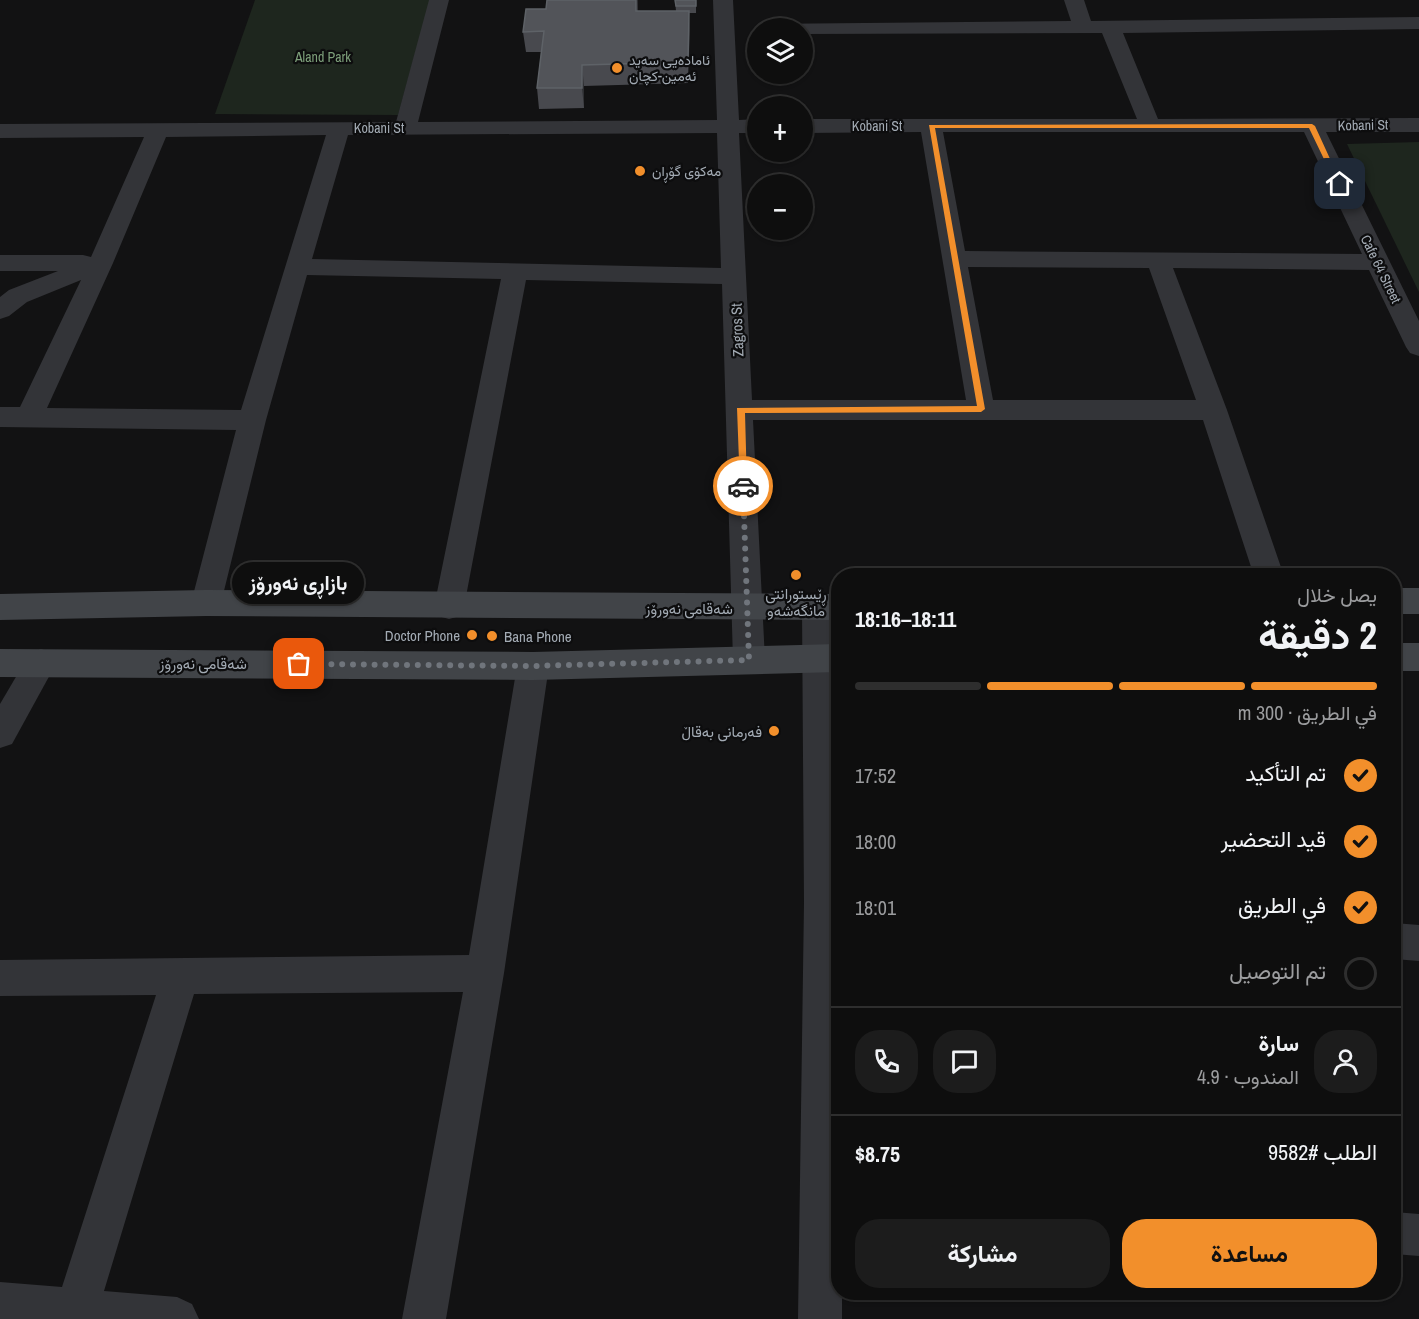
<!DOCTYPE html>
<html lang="ar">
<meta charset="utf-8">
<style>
body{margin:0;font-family:"Archivo Narrow",Vazirmatn,sans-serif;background:#1c1c1c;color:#f1f3f6;direction:rtl;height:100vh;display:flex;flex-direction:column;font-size:22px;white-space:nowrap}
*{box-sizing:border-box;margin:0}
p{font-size:20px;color:#9b9c9e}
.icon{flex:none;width:33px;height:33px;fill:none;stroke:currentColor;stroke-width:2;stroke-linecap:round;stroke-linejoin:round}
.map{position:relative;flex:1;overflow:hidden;direction:ltr}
.details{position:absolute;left:831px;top:568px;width:570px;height:732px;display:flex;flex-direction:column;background:#0e0e0e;border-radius:24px;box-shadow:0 2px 4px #0004,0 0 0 2px #2e2e2e;direction:rtl}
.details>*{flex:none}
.tools{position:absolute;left:747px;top:18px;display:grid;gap:12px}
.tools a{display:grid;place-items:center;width:66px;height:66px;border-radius:50%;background:#0e0e0e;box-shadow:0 2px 4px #0004,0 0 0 2px #2e2e2e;font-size:30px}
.pin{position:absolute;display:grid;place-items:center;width:51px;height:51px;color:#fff;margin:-26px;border-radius:12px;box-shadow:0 3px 9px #0006}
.courier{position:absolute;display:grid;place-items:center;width:60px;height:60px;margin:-30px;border:4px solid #f28f2b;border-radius:50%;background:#fff;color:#222;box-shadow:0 2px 8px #0007}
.bubble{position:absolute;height:42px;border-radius:21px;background:#0e0e0e;box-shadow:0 2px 4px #0004,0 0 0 2px #2e2e2e;font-size:20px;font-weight:700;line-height:42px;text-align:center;direction:rtl}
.overview em{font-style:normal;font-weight:700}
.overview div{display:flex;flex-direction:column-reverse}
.overview{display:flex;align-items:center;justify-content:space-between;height:102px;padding:0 24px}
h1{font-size:39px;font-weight:700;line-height:45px}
.bar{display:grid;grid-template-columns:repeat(4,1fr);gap:9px 6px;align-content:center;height:72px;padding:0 24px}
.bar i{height:8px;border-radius:4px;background:#2e2e2e}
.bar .current{background:#f28f2b}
.bar p{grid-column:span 4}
.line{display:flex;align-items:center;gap:15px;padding:0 24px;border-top:2px solid #2e2e2e}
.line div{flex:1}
.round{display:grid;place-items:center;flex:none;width:63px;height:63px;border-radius:24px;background:#1c1c1c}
ol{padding:0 24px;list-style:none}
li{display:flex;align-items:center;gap:18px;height:66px}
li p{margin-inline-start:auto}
li .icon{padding:6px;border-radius:50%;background:#f28f2b;color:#111;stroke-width:4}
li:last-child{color:#9b9c9e}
li i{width:33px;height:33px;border:3px solid #2e2e2e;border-radius:50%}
.action{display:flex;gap:12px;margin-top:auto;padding:12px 24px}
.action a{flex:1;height:69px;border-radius:24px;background:#f28f2b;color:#111;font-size:24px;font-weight:700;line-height:69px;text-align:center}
.action a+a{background:#1c1c1c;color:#f1f3f6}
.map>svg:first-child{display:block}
.green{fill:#1e261e}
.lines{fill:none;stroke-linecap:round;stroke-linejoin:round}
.street{fill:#333438;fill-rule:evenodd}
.secondary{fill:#414448;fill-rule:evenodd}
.wall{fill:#48494e}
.shaded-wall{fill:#2e2f32}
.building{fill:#525459;stroke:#5e6267;stroke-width:1.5}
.route{fill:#f28f2b}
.done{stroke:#70757c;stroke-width:6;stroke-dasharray:0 10.8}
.poi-dot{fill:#f28f2b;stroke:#0d0d0e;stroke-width:2}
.labels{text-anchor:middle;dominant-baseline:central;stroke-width:4.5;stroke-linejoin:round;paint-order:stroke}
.far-park-label{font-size:14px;fill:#7d9f7a;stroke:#0d0d0e}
.far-poi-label{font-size:14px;fill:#a3abb4;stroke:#0d0d0e;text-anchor:start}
.far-street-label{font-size:14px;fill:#a3abb4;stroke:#0d0d0e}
.street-label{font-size:15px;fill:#a3abb4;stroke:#0d0d0e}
.poi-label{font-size:15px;fill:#a3abb4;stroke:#0d0d0e;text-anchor:end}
</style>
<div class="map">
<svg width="1419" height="1319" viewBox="0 0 1419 1319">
<rect width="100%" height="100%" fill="#121213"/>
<g class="green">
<path d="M255,0h175l-32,115 -183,-1z"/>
<path d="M1419,142v150l-72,-148z"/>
</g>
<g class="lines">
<g class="street">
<path d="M429,0h20l-31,122 299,-2 -4,-120h20l6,120 19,-1v14h-19l13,267h214l-45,-268 -119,1v-14h335l-35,-86 -300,1v-6l-44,1 2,-5 311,-3 -7,-21h20l7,21 328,-4v12l-296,4 35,86 261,-1v14h-93l93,189v35l-9,-3 -4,-6 -37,-77 -196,-2 54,142 57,166h-30l-51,-156h-450l12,240 -5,9 -11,4 -11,-4 -5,-9 -11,-376 -196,-4 -62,327 -4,9 -11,3 -11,-3 -4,-9 67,-328 -194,-4 -41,145 -45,183 -4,9 -11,3 -11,-3 -4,-9 45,-173 -236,-3v-20h20l61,-127 -54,22 -18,14 -9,3v-22l9,-7 49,-19h-58v-16h83l8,2 53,-120 -144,1v-14l396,-2zM943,132h361l58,122 -397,-3zM717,133l4,135 -409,-9 36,-124zM326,135l-85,275 -194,-2 66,-145 53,-126zM968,267l181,1 47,132h-203z"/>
<path d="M817,595l11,3 4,9 6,241v445h4v26h-44l6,-416 -2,-296 4,-9z"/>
<path d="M41,649l11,4 5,9 -45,82 -12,4v-44l30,-51z"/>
<path d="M533,653l11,4 5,9 -45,307 -58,346h-44l61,-327 -269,2 -90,297 73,6 15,7 7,15h-199v-37l62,5 94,-292 -156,1v-36l469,-5 48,-289 5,-9z"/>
<path d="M1394,923l25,2v36l-25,-2z"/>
<path d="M1394,1212l25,2v42l-25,-2z"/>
</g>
<g class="secondary">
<rect x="1394" y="588" width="25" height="26"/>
<path d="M206,590l632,4v26l-632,-4 -206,4v-26z"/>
<rect x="1394" y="643" width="25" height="28"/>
<path d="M838,644v28l-305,8 -533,-3v-28l533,3z"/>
</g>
</g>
<path class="wall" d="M547,0h91v11h38l-1,-11h21v13h-7l-1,70 -104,3v22l-45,1 -2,-21 4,-36h-15l-3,-20 23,-23z"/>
<g class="shaded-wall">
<path d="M636,0h2l-1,31 -1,-20z"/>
<path d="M689,11l1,20 -2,52v-21z"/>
<path d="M582,65l2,21v22l-2,-20z"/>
</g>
<g class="building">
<path d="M547,0h89v11h53l-1,51 -106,3v23h-45l7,-57 -21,1 3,-23h20z"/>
<path d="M675,0h21v6h-20z"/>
</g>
<path class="route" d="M1312,124l3,2 27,59 -6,-1 -27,-56h-374l50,281 -4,3 -236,1 2,73 -1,2h-6l-3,-80 240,-2 -48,-281z"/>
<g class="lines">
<path class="done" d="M299,664l234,2 216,-6 -6,-174"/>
</g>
<g class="poi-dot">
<circle cx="617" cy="68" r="6"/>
<circle cx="640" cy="171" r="6"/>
<circle cx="796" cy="575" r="6"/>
<circle cx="472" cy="635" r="6"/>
<circle cx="492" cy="636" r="6"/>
<circle cx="774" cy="731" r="6"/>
</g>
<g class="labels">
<g class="far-park-label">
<text x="323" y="57">Aland Park</text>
</g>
<g class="far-poi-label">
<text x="629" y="60">ئامادەیی سەید<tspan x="629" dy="16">ئەمین-کچان</tspan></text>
<text x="652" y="171">مەکۆی گۆڕان</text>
</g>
<g class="far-street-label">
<text transform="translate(1363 125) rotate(-1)">Kobani St</text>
<text x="877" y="126">Kobani St</text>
<text x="379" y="128">Kobani St</text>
<text transform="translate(1381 269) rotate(64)">Cafe 64 Street</text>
</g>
<g class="street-label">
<text transform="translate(737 330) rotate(-92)">Zagros St</text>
<text x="689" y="608">شەقامی نەورۆز</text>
<text x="203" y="663">شەقامی نەورۆز</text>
</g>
<g class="poi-label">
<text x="796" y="593" text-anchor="middle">ڕێستورانتی<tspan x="796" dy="17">مانگەشەو</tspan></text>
<text x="460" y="635">Doctor Phone</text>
<text x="504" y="636" text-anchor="start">Bana Phone</text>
<text x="762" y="731">فەرمانی بەقاڵ</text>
</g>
</g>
</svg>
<div class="tools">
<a><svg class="icon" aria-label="layers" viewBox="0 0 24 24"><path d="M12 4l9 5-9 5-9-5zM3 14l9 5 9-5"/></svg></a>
<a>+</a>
<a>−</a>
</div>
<div class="pin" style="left:299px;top:664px;background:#ea580c"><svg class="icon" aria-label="bag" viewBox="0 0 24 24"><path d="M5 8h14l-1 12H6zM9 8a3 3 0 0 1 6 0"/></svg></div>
<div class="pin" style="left:1340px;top:184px;background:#1f2937"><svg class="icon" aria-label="home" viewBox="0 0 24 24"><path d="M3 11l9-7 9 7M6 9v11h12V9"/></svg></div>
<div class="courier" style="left:743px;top:486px"><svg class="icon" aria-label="car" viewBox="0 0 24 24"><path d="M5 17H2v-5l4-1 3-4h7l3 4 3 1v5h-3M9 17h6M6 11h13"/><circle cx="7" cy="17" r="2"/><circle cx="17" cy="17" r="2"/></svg></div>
<div class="bubble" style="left:232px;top:562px;width:132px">بازاڕی نەورۆز</div>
<section class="details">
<div class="overview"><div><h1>2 دقيقة</h1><p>يصل خلال</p></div><em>18:11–18:16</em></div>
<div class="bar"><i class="current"></i><i class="current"></i><i class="current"></i><i></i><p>في الطريق · 300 m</p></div>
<ol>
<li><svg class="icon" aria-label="check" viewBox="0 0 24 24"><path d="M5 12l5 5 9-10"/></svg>تم التأكيد<p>17:52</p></li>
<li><svg class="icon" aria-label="check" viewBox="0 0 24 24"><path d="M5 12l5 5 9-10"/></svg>قيد التحضير<p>18:00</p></li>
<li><svg class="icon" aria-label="check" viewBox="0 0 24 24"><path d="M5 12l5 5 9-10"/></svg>في الطريق<p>18:01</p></li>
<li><i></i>تم التوصيل</li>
</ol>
<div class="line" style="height:108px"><a class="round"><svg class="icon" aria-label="person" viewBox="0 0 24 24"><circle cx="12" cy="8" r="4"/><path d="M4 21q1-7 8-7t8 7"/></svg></a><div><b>سارة</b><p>المندوب · 4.9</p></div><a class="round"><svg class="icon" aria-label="chat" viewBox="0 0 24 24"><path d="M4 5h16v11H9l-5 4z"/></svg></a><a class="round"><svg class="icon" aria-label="phone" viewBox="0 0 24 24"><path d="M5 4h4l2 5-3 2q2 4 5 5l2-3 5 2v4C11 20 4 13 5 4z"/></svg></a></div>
<div class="line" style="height:78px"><div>الطلب #9582</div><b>$8.75</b></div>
<div class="action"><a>مساعدة</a><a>مشاركة</a></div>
</section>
</div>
